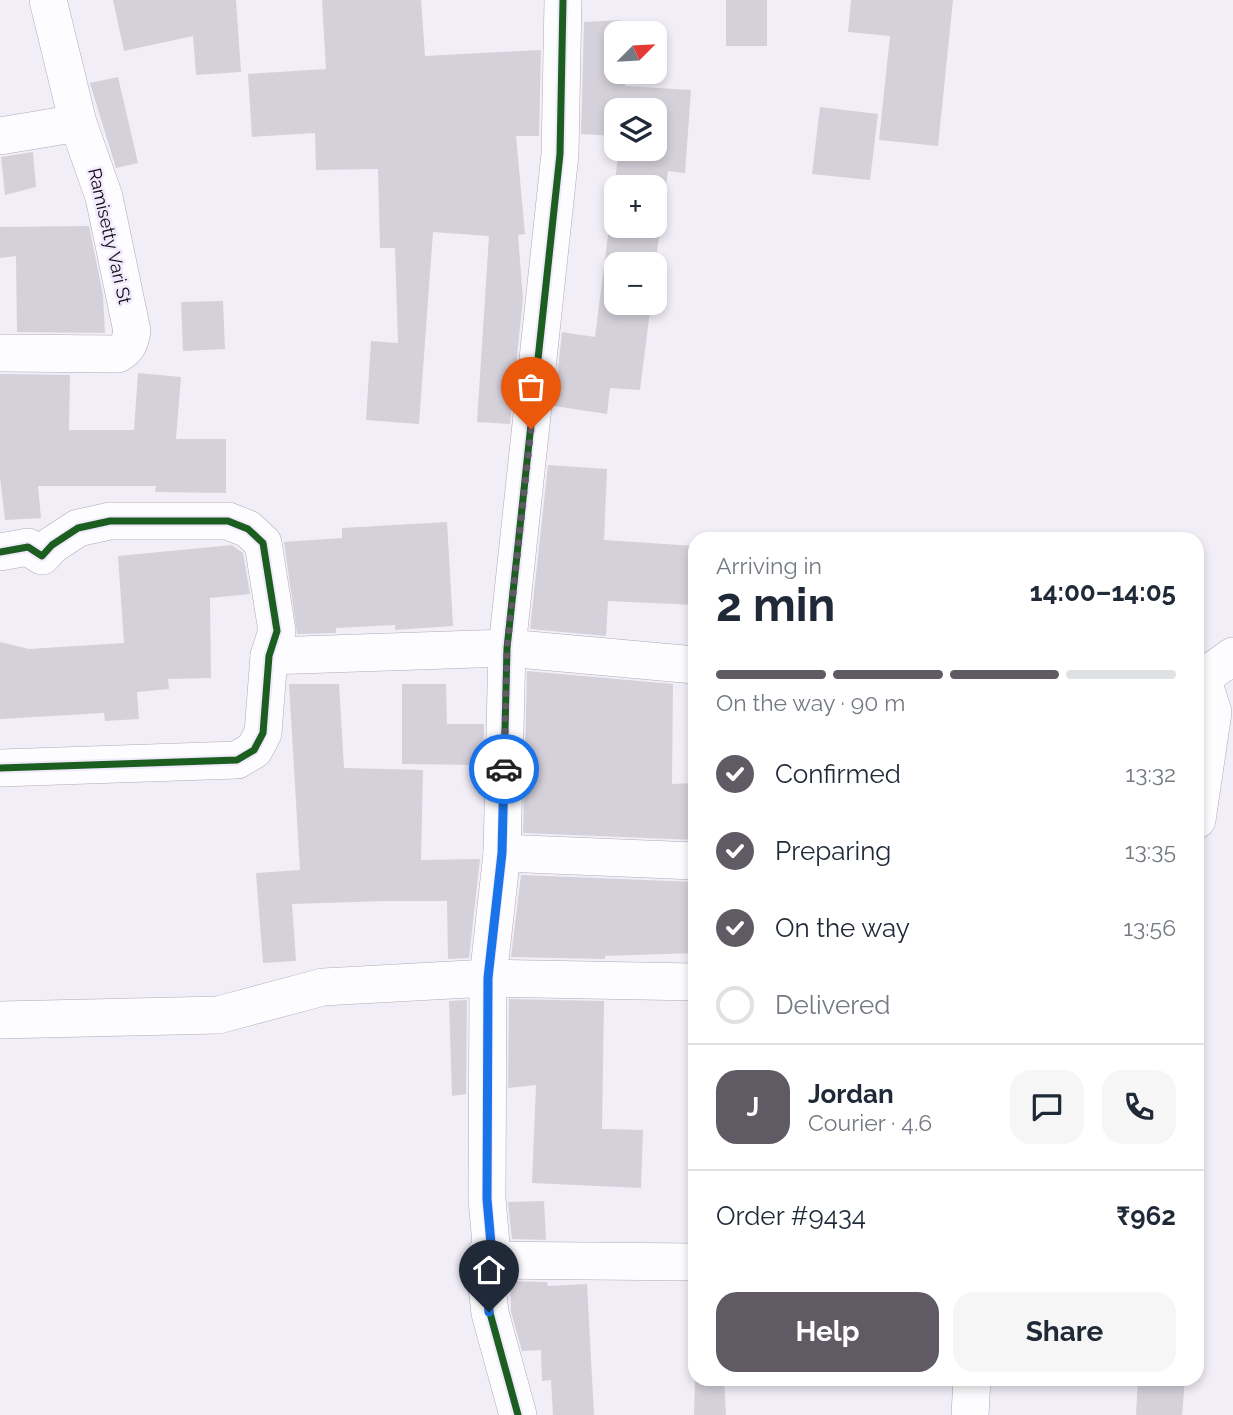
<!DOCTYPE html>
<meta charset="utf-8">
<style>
body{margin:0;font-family:Raleway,sans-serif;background:#f6f6f7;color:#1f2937;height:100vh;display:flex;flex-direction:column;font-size:26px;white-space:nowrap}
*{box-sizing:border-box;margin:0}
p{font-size:23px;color:#747a83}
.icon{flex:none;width:38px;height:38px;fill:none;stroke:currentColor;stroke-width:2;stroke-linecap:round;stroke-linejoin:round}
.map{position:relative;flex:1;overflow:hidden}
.side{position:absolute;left:688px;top:532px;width:516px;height:854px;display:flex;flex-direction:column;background:#fff;border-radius:21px;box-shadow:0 4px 10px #0003}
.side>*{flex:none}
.needle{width:46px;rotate:66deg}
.controls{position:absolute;left:604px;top:21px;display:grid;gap:14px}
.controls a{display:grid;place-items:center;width:63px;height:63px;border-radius:14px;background:#fff;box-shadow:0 4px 10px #0003;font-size:35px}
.pin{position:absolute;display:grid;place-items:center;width:60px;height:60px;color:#fff;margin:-72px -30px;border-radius:50% 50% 50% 0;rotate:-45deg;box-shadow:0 0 7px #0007}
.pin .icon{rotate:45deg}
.courier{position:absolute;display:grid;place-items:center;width:70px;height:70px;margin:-35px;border:5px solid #1a73e8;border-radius:50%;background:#fff;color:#222;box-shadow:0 2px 9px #0007}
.head em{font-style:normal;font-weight:700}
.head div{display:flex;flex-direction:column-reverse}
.head{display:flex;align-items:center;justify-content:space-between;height:119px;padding:0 28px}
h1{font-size:46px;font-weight:700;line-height:52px}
.bar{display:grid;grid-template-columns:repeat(4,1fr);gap:10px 7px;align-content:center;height:84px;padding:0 28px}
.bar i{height:9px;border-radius:5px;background:#e0e1e3}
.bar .selected{background:#5f5a64}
.bar p{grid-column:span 4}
.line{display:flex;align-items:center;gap:18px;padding:0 28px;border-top:2px solid #e0e1e3}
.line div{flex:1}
.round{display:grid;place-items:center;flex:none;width:74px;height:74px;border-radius:21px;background:#f6f6f7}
ol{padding:0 28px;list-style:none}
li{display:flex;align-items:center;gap:21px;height:77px}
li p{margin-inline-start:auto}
li .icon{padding:7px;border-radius:50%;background:#5f5a64;color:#fff;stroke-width:4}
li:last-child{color:#747a83}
li i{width:38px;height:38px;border:4px solid #e0e1e3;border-radius:50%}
.primary-button{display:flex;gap:14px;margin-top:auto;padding:14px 28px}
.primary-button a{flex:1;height:80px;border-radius:21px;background:#5f5a64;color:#fff;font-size:28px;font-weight:700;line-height:80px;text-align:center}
.primary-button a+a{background:#f6f6f7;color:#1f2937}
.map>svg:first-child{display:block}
.building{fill:#d5d1db;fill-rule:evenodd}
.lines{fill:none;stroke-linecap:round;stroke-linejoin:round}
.minor-casing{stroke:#afabb5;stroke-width:38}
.minor{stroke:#fdfcfe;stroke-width:37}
.cycleway-casing{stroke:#f1eafc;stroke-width:11}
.cycleway{stroke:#1b5e20;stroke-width:7}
.done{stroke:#5f5a64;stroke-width:7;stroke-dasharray:0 12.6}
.route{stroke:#1a73e8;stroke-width:9}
.labels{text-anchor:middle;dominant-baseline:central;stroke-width:5;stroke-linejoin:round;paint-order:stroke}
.street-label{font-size:18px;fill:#100b15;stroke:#f1eafc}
</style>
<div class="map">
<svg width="1233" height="1415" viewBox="0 0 1233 1415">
<rect width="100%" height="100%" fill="#f2eef8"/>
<g class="building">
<path d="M113,0h123l5,72 -45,3 -3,-39 -69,15z"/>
<path d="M322,0h99l4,56 116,-6 -2,86h-23l9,98 -7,1 5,63 -13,126 -33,-2 12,-186 -56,-4 -14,192 -53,-4 5,-79 27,2 -3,-95h-15l-2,-79 -62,1 -1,-37 -63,4 -4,-63 78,-5z"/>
<rect x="726" y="0" width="41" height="46"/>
<path d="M851,0h102l-15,146 -59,-6 11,-104 -42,-4z"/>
<path d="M620,20l1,13h-5v39h8l1,14 66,4 -6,83 -17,-2 -14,103v-10h-38v39h35l-11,87 -30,-2 -3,26 -53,-8 8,-74 33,5 24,-188h35v-39h-38v26l-35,-2 3,-112zM616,187h38v39h-38z"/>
<path d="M118,77l20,86 -22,5 -26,-85z"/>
<path d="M820,107l58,7 -8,66 -58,-6z"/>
<path d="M33,152l3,35 -31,8 -4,-38z"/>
<path d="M89,226l14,69 2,38 -88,-1 -1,-76 -16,2v-31z"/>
<path d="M223,301l2,48 -42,2 -2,-49z"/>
<path d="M138,373l43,4 -5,62h50v54l-71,-1 1,-6h-118l3,32 -36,2 -5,-43v-103l70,1 -1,55h65z"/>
<path d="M548,465l59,4 -3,71 91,6v59l-87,-4 -2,35 -76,-7z"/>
<path d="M447,522l6,104 -58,4v-5l-59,3v5l-39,1 -13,-92 58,-4v-10z"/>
<path d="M232,545l11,8 7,41 -40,4 1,80 -43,1 1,10 -32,3 2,27 -34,2 -1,-8 -104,6v-77l29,7 95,-6 -6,-87z"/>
<path d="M527,671l146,13 -1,100 23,-1v57l-172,-7z"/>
<path d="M289,684h50l5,84 79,2 -2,90 59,-1 -11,99 -21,1 -1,-58h-61l-94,3 4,57 -33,2 -7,-90 44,-3z"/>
<path d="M402,684h44l1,40h37l-1,41 -81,-1z"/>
<path d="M521,875l174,7v71l-90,3v3l-94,-2z"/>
<path d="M509,999l95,2 -2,128 41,1 -2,58 -109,-5 4,-98 -28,3z"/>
<path d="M467,1000l-1,94 -14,2 -3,-95z"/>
<path d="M544,1201l2,39 -34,-1 -4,-37z"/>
<path d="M510,1281l37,1 1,4 39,-2 7,131h-41l-2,-35 -9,1 -1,-31 -19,1 -11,-39z"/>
<path d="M695,1379h29l2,36h-32z"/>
<path d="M1138,1379h47l-3,36h-46z"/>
</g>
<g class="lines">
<g class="minor-casing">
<g id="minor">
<path d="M0,136l78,-13"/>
<path d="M0,353l118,1c10,-6 12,-12 14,-23l-28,-134 -26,-74 -30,-123"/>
<path d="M0,552l28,-5 14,9 10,-11 26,-17 32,-7h118l20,8 15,14 14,88 -8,25 -6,77 -9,17 -17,10 -237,8"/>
<path d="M269,656l238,-8 188,17"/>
<path d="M1197,820l16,-108 -11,-34 31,-22"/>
<path d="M502,853l193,8"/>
<path d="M0,1020l218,-5 105,-28 165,-9 207,4"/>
<path d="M484,1260l211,2"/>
<path d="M518,1415l-28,-102 -6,-53 7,-16 -4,-45 1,-221 14,-125 5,-205 53,-494 3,-154"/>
<path d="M970,1415l2,-36"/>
</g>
</g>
<use href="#minor" class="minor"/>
<g class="cycleway-casing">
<g id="cycleway">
<path d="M0,552l28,-5 14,9 10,-11 26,-17 32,-7h118l20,8 15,14 14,88 -8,25 -6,77 -9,17 -17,10 -237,8"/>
<path d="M518,1415l-28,-102 -6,-53 7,-16 -4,-45 1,-221 14,-125 5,-205 53,-494 3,-154"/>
</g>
</g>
<use href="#cycleway" class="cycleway"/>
</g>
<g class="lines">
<path class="done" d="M504,769l3,-121 24,-219"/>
<path class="route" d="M489,1312l-5,-52 7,-16 -4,-45 1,-221 14,-125 2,-84"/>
</g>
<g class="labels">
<g class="street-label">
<text transform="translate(110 236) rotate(77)">Ramisetty Vari St</text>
</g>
</g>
</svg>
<div class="controls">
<a><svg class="needle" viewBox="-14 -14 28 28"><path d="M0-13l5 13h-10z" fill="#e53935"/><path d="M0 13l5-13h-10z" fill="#747a83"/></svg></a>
<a><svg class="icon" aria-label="layers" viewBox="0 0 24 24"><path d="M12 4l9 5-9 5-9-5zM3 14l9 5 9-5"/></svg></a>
<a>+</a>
<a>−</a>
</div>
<div class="pin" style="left:531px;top:429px;background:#ea580c"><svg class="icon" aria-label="bag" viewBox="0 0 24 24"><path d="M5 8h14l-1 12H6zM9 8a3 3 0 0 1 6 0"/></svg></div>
<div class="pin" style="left:489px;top:1312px;background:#1f2937"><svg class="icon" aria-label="home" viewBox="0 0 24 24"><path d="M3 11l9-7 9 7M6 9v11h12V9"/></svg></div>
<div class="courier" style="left:504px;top:769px"><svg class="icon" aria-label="car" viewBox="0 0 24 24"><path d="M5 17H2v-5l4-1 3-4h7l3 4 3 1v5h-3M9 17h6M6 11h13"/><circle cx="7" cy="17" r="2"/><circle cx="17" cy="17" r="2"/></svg></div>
<section class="side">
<div class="head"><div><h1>2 min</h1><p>Arriving in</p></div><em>14:00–14:05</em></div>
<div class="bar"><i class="selected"></i><i class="selected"></i><i class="selected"></i><i></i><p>On the way · 90 m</p></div>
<ol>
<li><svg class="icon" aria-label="check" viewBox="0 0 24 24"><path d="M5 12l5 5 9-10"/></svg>Confirmed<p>13:32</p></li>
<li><svg class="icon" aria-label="check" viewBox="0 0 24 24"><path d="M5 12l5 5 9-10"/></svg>Preparing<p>13:35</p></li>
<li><svg class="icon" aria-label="check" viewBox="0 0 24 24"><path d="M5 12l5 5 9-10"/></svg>On the way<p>13:56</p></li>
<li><i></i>Delivered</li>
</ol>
<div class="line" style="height:126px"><b class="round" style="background:#5f5a64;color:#fff">J</b><div><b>Jordan</b><p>Courier · 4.6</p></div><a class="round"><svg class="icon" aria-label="chat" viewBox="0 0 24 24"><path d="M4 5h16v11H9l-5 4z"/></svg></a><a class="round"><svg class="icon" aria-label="phone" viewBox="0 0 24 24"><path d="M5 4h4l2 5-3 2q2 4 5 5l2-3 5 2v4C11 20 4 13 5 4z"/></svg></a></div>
<div class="line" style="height:91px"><div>Order #9434</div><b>₹962</b></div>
<div class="primary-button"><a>Help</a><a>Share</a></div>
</section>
</div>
